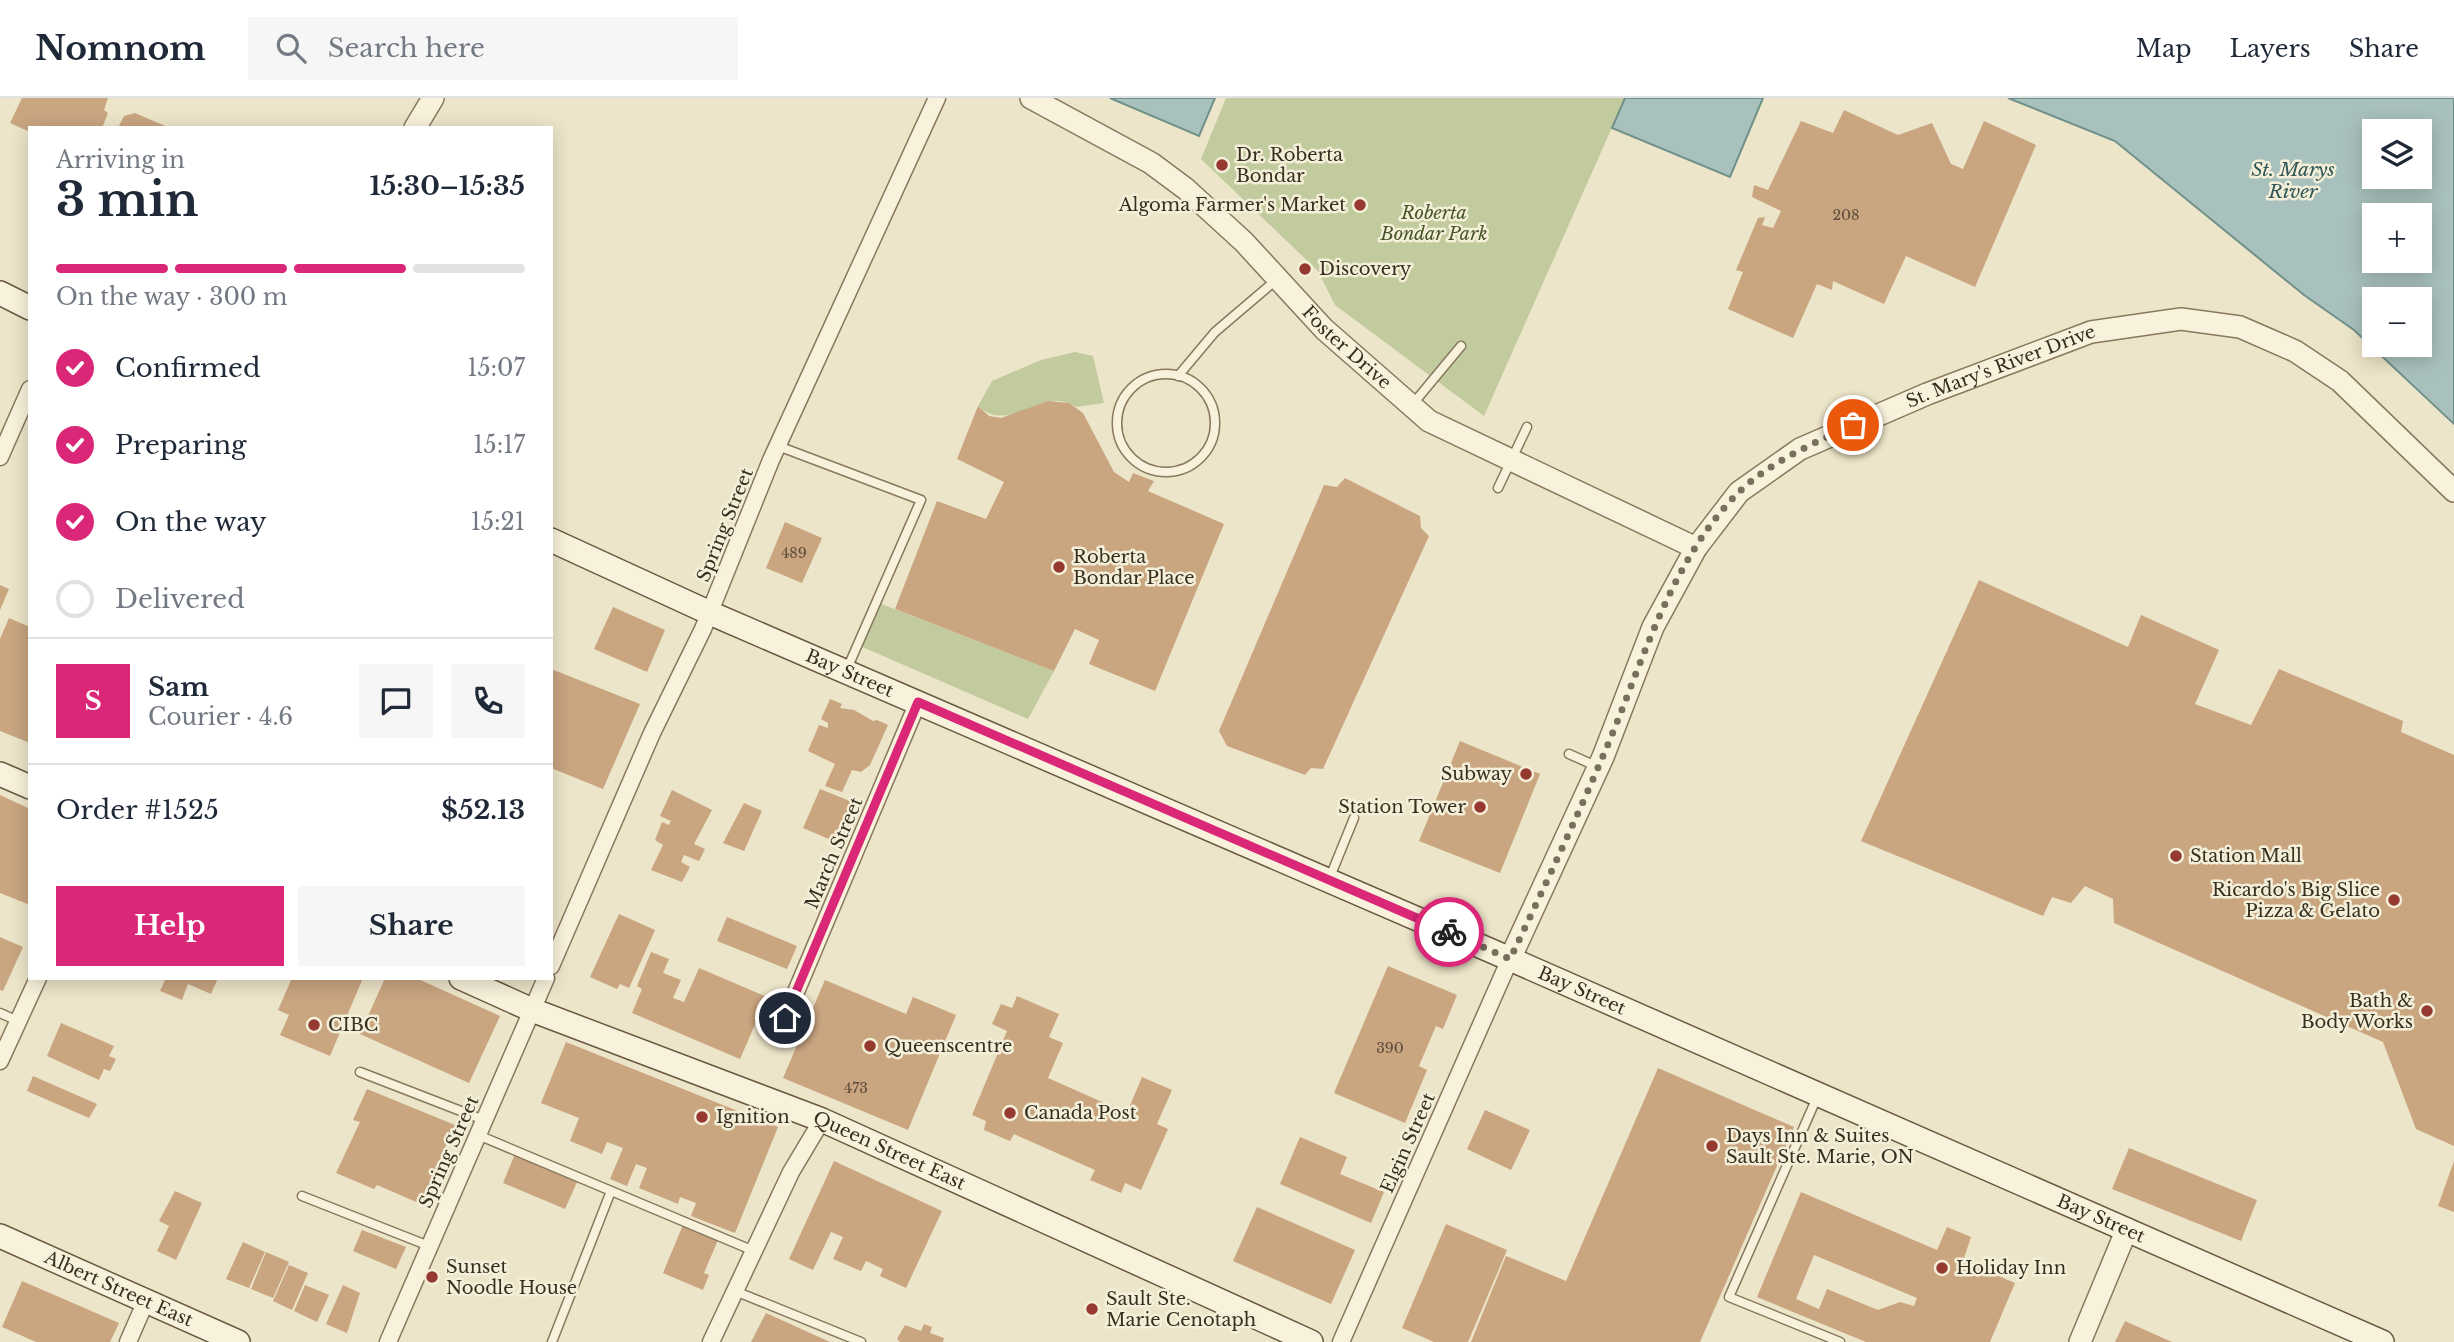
<!DOCTYPE html>
<meta charset="utf-8">
<style>
body{margin:0;font-family:"Libre Baskerville",serif;background:#f6f6f7;color:#1f2937;height:100vh;display:flex;flex-direction:column;font-size:26px;white-space:nowrap}
*{box-sizing:border-box;margin:0}
p{font-size:23px;color:#747a83}
.icon{flex:none;width:38px;height:38px;fill:none;stroke:currentColor;stroke-width:2;stroke-linecap:round;stroke-linejoin:round}
.map{position:relative;flex:1;overflow:hidden}
.panel{position:absolute;left:28px;top:28px;width:525px;height:854px;display:flex;flex-direction:column;background:#fff;border-radius:0px;box-shadow:0 4px 18px #0003}
.panel>*{flex:none}
.buttons{position:absolute;left:2362px;top:21px;display:grid;gap:14px}
.buttons a{display:grid;place-items:center;width:70px;height:70px;border-radius:0px;background:#fff;box-shadow:0 4px 18px #0003;font-size:35px}
.pin{position:absolute;display:grid;place-items:center;width:60px;height:60px;color:#fff;margin:-30px;border:4px solid #fff;border-radius:50%;box-shadow:0 2px 7px #0007}
.courier{position:absolute;display:grid;place-items:center;width:70px;height:70px;margin:-35px;border:5px solid #db2777;border-radius:50%;background:#fff;color:#222;box-shadow:0 2px 9px #0007}
.overview em{font-style:normal;font-weight:700}
.overview div{display:flex;flex-direction:column-reverse}
.overview{display:flex;align-items:center;justify-content:space-between;height:119px;padding:0 28px}
h1{font-size:46px;font-weight:700;line-height:52px}
.bar{display:grid;grid-template-columns:repeat(4,1fr);gap:10px 7px;align-content:center;height:84px;padding:0 28px}
.bar i{height:9px;border-radius:5px;background:#e0e1e3}
.bar .selected{background:#db2777}
.bar p{grid-column:span 4}
.line{display:flex;align-items:center;gap:18px;padding:0 28px;border-top:2px solid #e0e1e3}
.line div{flex:1}
.round{display:grid;place-items:center;flex:none;width:74px;height:74px;border-radius:0px;background:#f6f6f7}
ol{padding:0 28px;list-style:none}
li{display:flex;align-items:center;gap:21px;height:77px}
li p{margin-inline-start:auto}
li .icon{padding:7px;border-radius:50%;background:#db2777;color:#fff;stroke-width:4}
li:last-child{color:#747a83}
li i{width:38px;height:38px;border:4px solid #e0e1e3;border-radius:50%}
.cta{display:flex;gap:14px;margin-top:auto;padding:14px 28px}
.cta a{flex:1;height:80px;border-radius:0px;background:#db2777;color:#fff;font-size:28px;font-weight:700;line-height:80px;text-align:center}
.cta a+a{background:#f6f6f7;color:#1f2937}
header{display:flex;align-items:center;gap:42px;box-sizing:border-box;height:98px;padding:0 35px;background:#fff;border-bottom:2px solid #e0e1e3}
header strong{font-size:33px}
nav{display:flex;gap:38px;margin-inline-start:auto;font-size:24px}
.search{width:490px;height:63px;background:#f6f6f7;display:flex;align-items:center;gap:18px;box-sizing:border-box;padding:0 24px;border-radius:0px;color:#747a83;font-size:26px}
.map>svg:first-child{display:block}
.green{fill:#c1cb9d}
.water{fill:#a9c1bc;stroke:#70908a;stroke-width:2;fill-rule:evenodd}
.building{fill:#c9a580;fill-rule:evenodd}
.lines{fill:none;stroke-linecap:round;stroke-linejoin:round}
.service-casing{stroke:#88785e;stroke-width:11}
.minor-casing{stroke:#88785e;stroke-width:19}
.tertiary-casing{stroke:#88785e;stroke-width:24}
.secondary-casing{stroke:#6a5941;stroke-width:26}
.service{stroke:#f8f2dc;stroke-width:8}
.minor{stroke:#f8f2dc;stroke-width:16}
.tertiary{stroke:#f8f2dc;stroke-width:21}
.secondary{stroke:#f8f2dc;stroke-width:23}
.done{stroke:#786f5c;stroke-width:7;stroke-dasharray:0 12.6}
.route{stroke:#db2777;stroke-width:9}
.poi-dot{fill:#953931;stroke:#f4efd8;stroke-width:2.5}
.labels{text-anchor:middle;dominant-baseline:central;stroke-width:5;stroke-linejoin:round;paint-order:stroke}
.number-label{font-size:14px;fill:#5d4c39}
.poi-label{font-size:18px;fill:#392f21;stroke:#f4efd8;text-anchor:start}
.park-label{font-size:18px;font-style:italic;fill:#465528;stroke:#f4efd8}
.street-label{font-size:18px;fill:#392f21;stroke:#f4efd8}
.water-label{font-size:19px;font-style:italic;fill:#315758;stroke:#f4efd8}
</style>
<header>
<strong>Nomnom</strong>
<div class="search"><svg class="icon" aria-label="search" viewBox="0 0 24 24"><circle cx="10" cy="10" r="6"/><path d="M15 15l6 6"/></svg>Search here</div>
<nav><a>Map</a><a>Layers</a><a>Share</a></nav>
</header>
<div class="map">
<svg width="2454" height="1244" viewBox="0 0 2454 1244">
<rect width="100%" height="100%" fill="#ede5c9"/>
<g class="green">
<path d="M1226,0h399l-141,318 -149,-111 -17,-34 -117,-112z"/>
<path d="M1075,254l18,4 11,47 -28,4c-35,-23 -65,29 -98,-1l14,-25 49,-21z"/>
<path d="M876,504l178,69 -26,48 -170,-74z"/>
</g>
<g class="water">
<path d="M1110,0h105l-16,38z"/>
<path d="M1625,0h138l-33,79 -118,-49z"/>
<path d="M2008,0h446v326l-100,-94 -50,-35 -189,-154zM2420,33v46h-45v-46zM2420,117v46h-45v-46zM2375,201h45v46h-45z"/>
</g>
<g class="building">
<path d="M22,0h86l-4,12 4,3 -6,15h-72v4l-20,-9z"/>
<path d="M1844,12l54,25 34,-12 19,41 12,5 21,-48 52,24 -61,142 -69,-31 -22,48 -51,-23 -1,9 -15,-6 -24,54 -65,-29 15,-37 -7,-2 22,-52 7,-1 -3,8 11,3 8,-17 -29,-14 2,-12 14,5 33,-69 32,12z"/>
<path d="M135,15l35,15h-52l6,-12z"/>
<path d="M1048,303l21,2 14,10 31,59 15,10 4,-9 21,8 -6,10 76,33 -69,167 -66,-27 10,-24 -24,-11 -21,42 -159,-62 42,-108 49,18 18,-37 -47,-23 21,-53 11,10 12,2z"/>
<path d="M1345,380l75,38 1,12 8,8 -106,233 -12,-1 -6,7 -78,-29 -8,-15 105,-246 13,2z"/>
<path d="M785,424l37,16 -20,45 -36,-15z"/>
<path d="M1979,482l149,67 13,-32 78,35 -24,54 56,21 28,-56 124,52 -2,11 53,23v391l-38,-17 -33,-87 -269,-119 -1,-24 -28,-13 -14,17 -19,-6 -9,19 -182,-75z"/>
<path d="M0,487l9,4 -9,21z"/>
<path d="M613,509l52,23 -18,42 -53,-23z"/>
<path d="M9,520l21,9v116l-30,-12v-92z"/>
<path d="M551,571l89,35 -37,85 -52,-21z"/>
<path d="M830,601l12,5 -2,4 14,2 19,11 4,-1 11,5 -18,40 -9,7 -9,-2 -10,22 -17,-6 10,-22 -27,-13 11,-26 9,3v-5l-7,-4z"/>
<path d="M1460,643l80,33 -40,99 -81,-32z"/>
<path d="M820,691l35,14 2,6 -14,32 -5,2 -35,-15z"/>
<path d="M672,692l40,20 -18,34 11,5 -6,12 -15,-6 -3,7 9,5 -8,15 -31,-12 12,-25 -8,-5 7,-18 7,3 2,-4 -11,-5z"/>
<path d="M0,697l30,14v96l-30,-12z"/>
<path d="M744,705l18,8 -18,40 -21,-8z"/>
<path d="M619,816l36,16 -26,58 -9,-4 -3,5 -27,-12z"/>
<path d="M727,819l70,29 -10,23 -70,-28z"/>
<path d="M0,839l23,10 -20,44 -3,-1z"/>
<path d="M651,854l18,7 -6,14 18,7 -8,18 11,4 15,-34 68,29 -27,62 -108,-46 10,-24 -5,-3z"/>
<path d="M1388,868l69,29 -14,34 -7,-3 -17,40 8,4 -22,53 -71,-30z"/>
<path d="M166,880h52l-7,16 -23,-10 -6,16 -22,-9z"/>
<path d="M292,880h71l-33,78 -50,-21 9,-20 -11,-5z"/>
<path d="M385,880h31l84,38 -31,67 -109,-49z"/>
<path d="M825,882l81,34 7,-17 43,18 -48,115 -125,-52z"/>
<path d="M1017,898l42,18 -10,23 14,6 -15,35 79,35 15,-36 30,13 -15,34 11,5 -27,61 -16,-7 -4,10 -31,-13 5,-10 -81,-36 -4,7 -26,-11 2,-9 -14,-6 35,-84 -15,-7 9,-20 11,4z"/>
<path d="M61,925l53,23 -5,10 7,3 -6,12 -6,-2 -5,11 -52,-24z"/>
<path d="M566,944l212,85 -43,106 -44,-17 5,-13 -16,-6 -2,7 -39,-16 8,-20 -11,-4 -9,22 -17,-7 13,-31 -16,-6 -5,12 -32,-13 9,-23 -38,-15z"/>
<path d="M1658,970l136,59 -94,215h-229l35,-86 60,25z"/>
<path d="M33,978l64,28 -8,14 -62,-27z"/>
<path d="M367,991l88,36 -34,79 -44,-19 -3,4 -38,-16 24,-51 -7,-2z"/>
<path d="M1485,1012l45,20 -19,40 -44,-21z"/>
<path d="M1300,1039l47,20 -7,17 44,18 -13,31 -91,-39z"/>
<path d="M2129,1050l128,52 -16,41 -129,-52z"/>
<path d="M515,1056l63,26 -13,29 -62,-26z"/>
<path d="M834,1063l108,50 -36,77 -26,-12 3,-7 -17,-8 -5,10 -28,-12 10,-22 -12,-5 -18,38 -24,-11z"/>
<path d="M2454,1063v51l-16,-6z"/>
<path d="M175,1093l27,12 -26,57 -19,-9 12,-25 -10,-5z"/>
<path d="M1801,1094l136,58 10,-23 24,10 -8,24 52,22 -25,59h-124l-109,-45zM1814,1157l103,43 -3,8 -14,-4 -22,8 -51,-21 -8,20 -23,-10z"/>
<path d="M1257,1109l98,43 -24,54 -98,-43z"/>
<path d="M1446,1126l61,26 -39,92h-34l-32,-14z"/>
<path d="M683,1127l35,15 -14,33 5,2 -6,15 -40,-17z"/>
<path d="M362,1132l44,17 -10,22 -43,-18z"/>
<path d="M243,1144l22,10 -16,36 -23,-9z"/>
<path d="M266,1154l23,10 -16,36 -22,-9z"/>
<path d="M289,1167l19,8 -16,37 -19,-9z"/>
<path d="M22,1183l97,42 -9,19h-74l-34,-15z"/>
<path d="M305,1187l24,10 -12,27 -23,-11z"/>
<path d="M343,1187l17,8 -13,40 -21,-9z"/>
<path d="M766,1215l64,29h-79z"/>
<path d="M2125,1223l11,5 36,16h-57z"/>
<path d="M924,1226l8,3 -2,6 14,5 -1,4h-43l-3,-3 8,-14 16,6z"/>
</g>
<g class="lines">
<g class="service-casing">
<g id="service">
<circle cx="1166" cy="325" r="49"/>
<path d="M1178,278l37,-44 61,-52"/>
<path d="M1412,307l49,-59"/>
<path d="M778,348l143,54 -74,169"/>
<path d="M1498,390l29,-61"/>
<path d="M1569,656l29,13"/>
<path d="M1330,779l24,-59"/>
<path d="M0,915l18,8"/>
<path d="M360,974l124,48"/>
<path d="M1818,997l-89,202 111,45"/>
<path d="M478,1037l276,116"/>
<path d="M302,1098l127,50"/>
<path d="M735,1193l126,51"/>
<path d="M552,1244l59,-151"/>
</g>
</g>
<g class="minor-casing">
<g id="minor">
<path d="M0,359l30,-68"/>
<path d="M551,868l101,-233 51,-104 68,-169 166,-362"/>
<path d="M785,920l133,-316"/>
<path d="M0,963l38,-83"/>
<path d="M128,1244l17,-39"/>
<path d="M388,1244l158,-364"/>
<path d="M711,1244l80,-170 31,-52"/>
<path d="M1341,1244l169,-383"/>
</g>
</g>
<g class="tertiary-casing">
<g id="tertiary">
<path id="s1" d="M1031,0l120,65 35,26 58,53 80,87 105,92 267,127"/>
<path d="M415,30l18,-30"/>
<path id="s2" d="M1510,861l93,-202 50,-130 43,-79 43,-56 61,-43 127,-55 164,-62 90,-13 59,8 55,24 45,30 114,110"/>
<path d="M2080,1244l47,-113"/>
</g>
</g>
<g class="secondary-casing">
<g id="secondary">
<path d="M0,195l30,15"/>
<path id="s3" d="M551,442l159,73 800,346 872,383"/>
<path d="M0,676l30,13"/>
<path id="s4" d="M461,880l71,32 290,110 489,222"/>
<path id="s5" d="M0,1138l238,106"/>
</g>
</g>
<use href="#service" class="service"/>
<use href="#minor" class="minor"/>
<use href="#tertiary" class="tertiary"/>
<use href="#secondary" class="secondary"/>
</g>
<g class="lines">
<path class="done" d="M1449,834l61,27c32,-67 64,-135 93,-203 38,-87 66,-195 136,-264 31,-30 75,-49 114,-67"/>
<path class="route" d="M785,920l133,-316 531,230"/>
</g>
<g class="poi-dot">
<circle cx="1222" cy="67" r="7"/>
<circle cx="1360" cy="107" r="7"/>
<circle cx="1305" cy="171" r="7"/>
<circle cx="1059" cy="469" r="7"/>
<circle cx="1526" cy="676" r="7"/>
<circle cx="1480" cy="709" r="7"/>
<circle cx="2176" cy="758" r="7"/>
<circle cx="2394" cy="802" r="7"/>
<circle cx="2427" cy="913" r="7"/>
<circle cx="314" cy="927" r="7"/>
<circle cx="870" cy="948" r="7"/>
<circle cx="1010" cy="1015" r="7"/>
<circle cx="702" cy="1019" r="7"/>
<circle cx="1712" cy="1048" r="7"/>
<circle cx="1942" cy="1170" r="7"/>
<circle cx="432" cy="1179" r="7"/>
<circle cx="1092" cy="1211" r="7"/>
</g>
<g class="labels">
<g class="number-label">
<text x="1846" y="117">208</text>
<text x="794" y="455">489</text>
<text x="1390" y="950">390</text>
<text x="856" y="990">473</text>
</g>
<g class="poi-label">
<text x="1236" y="57">Dr. Roberta<tspan x="1236" dy="21">Bondar</tspan></text>
<text x="1346" y="107" text-anchor="end">Algoma Farmer's Market</text>
<text x="1319" y="171">Discovery</text>
<text x="1073" y="459">Roberta<tspan x="1073" dy="21">Bondar Place</tspan></text>
<text x="1512" y="676" text-anchor="end">Subway</text>
<text x="1466" y="709" text-anchor="end">Station Tower</text>
<text x="2190" y="758">Station Mall</text>
<text x="2380" y="792" text-anchor="end">Ricardo's Big Slice<tspan x="2380" dy="21">Pizza &amp; Gelato</tspan></text>
<text x="2413" y="903" text-anchor="end">Bath &amp;<tspan x="2413" dy="21">Body Works</tspan></text>
<text x="328" y="927">CIBC</text>
<text x="884" y="948">Queenscentre</text>
<text x="1024" y="1015">Canada Post</text>
<text x="716" y="1019">Ignition</text>
<text x="1726" y="1038">Days Inn &amp; Suites<tspan x="1726" dy="21">Sault Ste. Marie, ON</tspan></text>
<text x="446" y="1169">Sunset<tspan x="446" dy="21">Noodle House</tspan></text>
<text x="1956" y="1170">Holiday Inn</text>
<text x="1106" y="1201">Sault Ste.<tspan x="1106" dy="21">Marie Cenotaph</tspan></text>
</g>
<g class="park-label">
<text x="1434" y="115">Roberta<tspan x="1434" dy="21">Bondar Park</tspan></text>
</g>
<g class="street-label">
<text stroke="none"><textPath href="#s1" startOffset="406">Foster Drive</textPath></text>
<text stroke="none"><textPath href="#s2" startOffset="814">St. Mary's River Drive</textPath></text>
<text transform="translate(725 427) rotate(-68)">Spring Street</text>
<text stroke="none"><textPath href="#s3" startOffset="327">Bay Street</textPath></text>
<text transform="translate(834 755) rotate(-67)">March Street</text>
<text stroke="none"><textPath href="#s3" startOffset="1125">Bay Street</textPath></text>
<text transform="translate(1408 1045) rotate(-66)">Elgin Street</text>
<text stroke="none"><textPath href="#s4" startOffset="462">Queen Street East</textPath></text>
<text transform="translate(449 1054) rotate(-66)">Spring Street</text>
<text stroke="none"><textPath href="#s3" startOffset="1692">Bay Street</textPath></text>
<text stroke="none"><textPath href="#s5" startOffset="130">Albert Street East</textPath></text>
</g>
<g class="water-label">
<text x="2293" y="71">St. Marys<tspan x="2293" dy="22">River</tspan></text>
</g>
</g>
</svg>
<div class="buttons">
<a><svg class="icon" aria-label="layers" viewBox="0 0 24 24"><path d="M12 4l9 5-9 5-9-5zM3 14l9 5 9-5"/></svg></a>
<a>+</a>
<a>−</a>
</div>
<div class="pin" style="left:1853px;top:327px;background:#ea580c"><svg class="icon" aria-label="bag" viewBox="0 0 24 24"><path d="M5 8h14l-1 12H6zM9 8a3 3 0 0 1 6 0"/></svg></div>
<div class="pin" style="left:785px;top:920px;background:#1f2937"><svg class="icon" aria-label="home" viewBox="0 0 24 24"><path d="M3 11l9-7 9 7M6 9v11h12V9"/></svg></div>
<div class="courier" style="left:1449px;top:834px"><svg class="icon" aria-label="bike" viewBox="0 0 24 24"><circle cx="6" cy="16" r="4"/><circle cx="18" cy="16" r="4"/><path d="M6 16l4-8h5l3 8M10 8l3 8H6M13 5h3"/></svg></div>
<section class="panel">
<div class="overview"><div><h1>3 min</h1><p>Arriving in</p></div><em>15:30–15:35</em></div>
<div class="bar"><i class="selected"></i><i class="selected"></i><i class="selected"></i><i></i><p>On the way · 300 m</p></div>
<ol>
<li><svg class="icon" aria-label="check" viewBox="0 0 24 24"><path d="M5 12l5 5 9-10"/></svg>Confirmed<p>15:07</p></li>
<li><svg class="icon" aria-label="check" viewBox="0 0 24 24"><path d="M5 12l5 5 9-10"/></svg>Preparing<p>15:17</p></li>
<li><svg class="icon" aria-label="check" viewBox="0 0 24 24"><path d="M5 12l5 5 9-10"/></svg>On the way<p>15:21</p></li>
<li><i></i>Delivered</li>
</ol>
<div class="line" style="height:126px"><b class="round" style="background:#db2777;color:#fff">S</b><div><b>Sam</b><p>Courier · 4.6</p></div><a class="round"><svg class="icon" aria-label="chat" viewBox="0 0 24 24"><path d="M4 5h16v11H9l-5 4z"/></svg></a><a class="round"><svg class="icon" aria-label="phone" viewBox="0 0 24 24"><path d="M5 4h4l2 5-3 2q2 4 5 5l2-3 5 2v4C11 20 4 13 5 4z"/></svg></a></div>
<div class="line" style="height:91px"><div>Order #1525</div><b>$52.13</b></div>
<div class="cta"><a>Help</a><a>Share</a></div>
</section>
</div>
